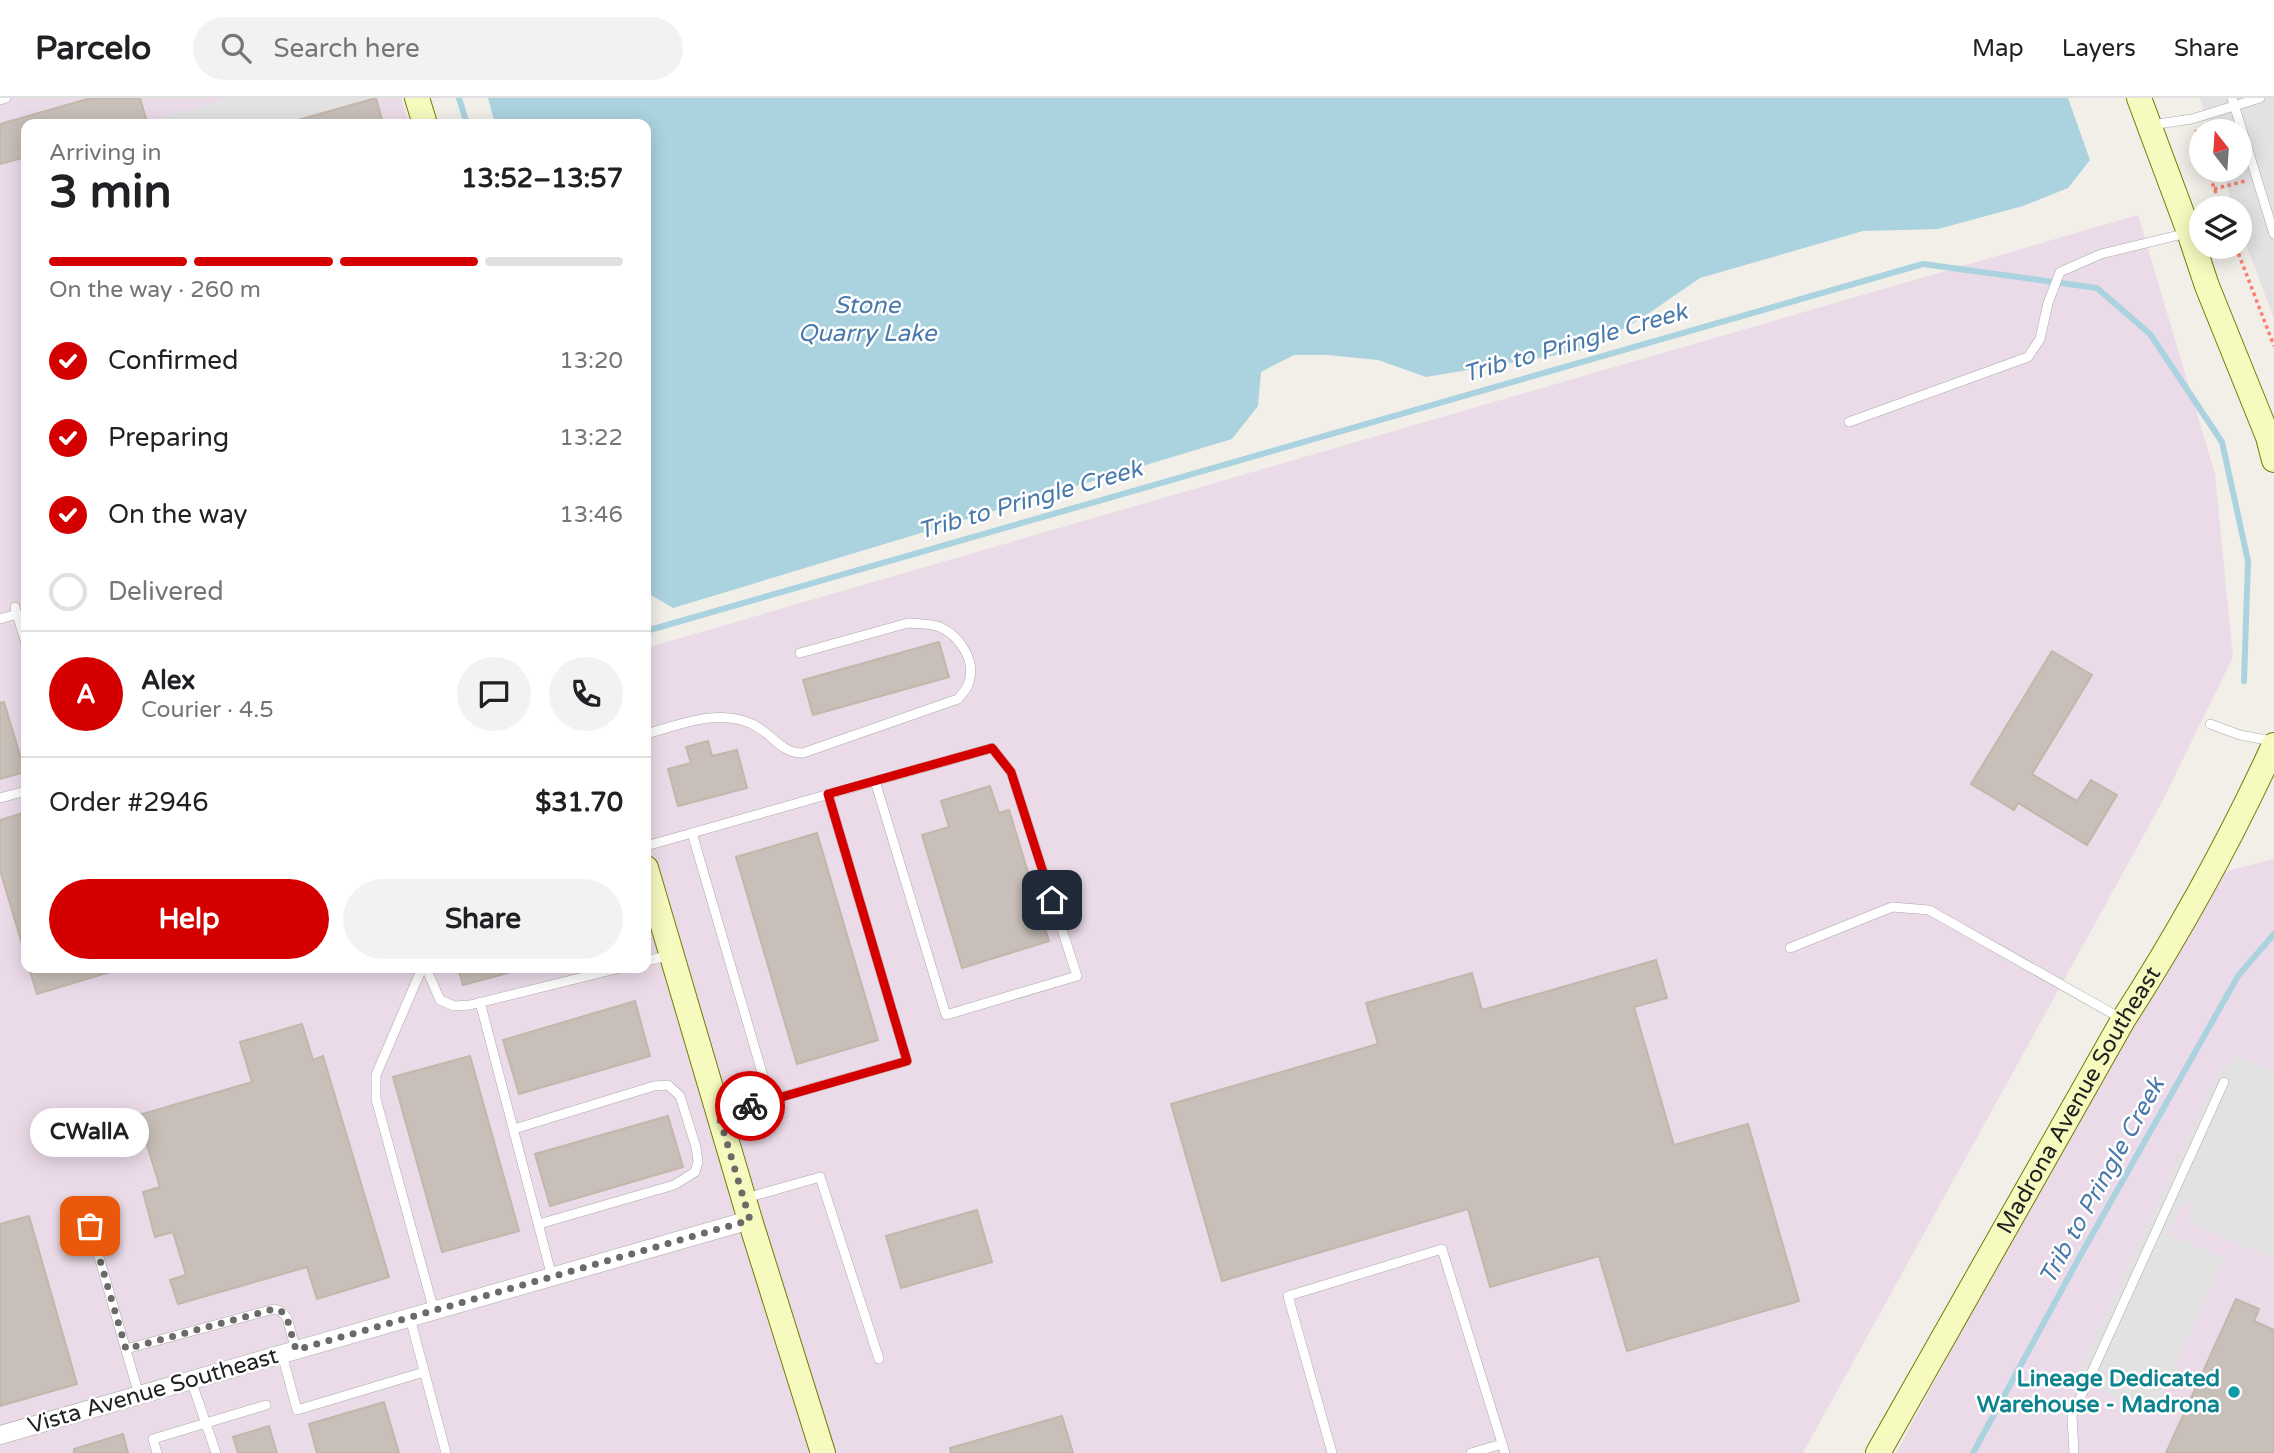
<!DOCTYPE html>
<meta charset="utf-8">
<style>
body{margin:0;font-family:"Varela Round",sans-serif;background:#f2f2f2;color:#202124;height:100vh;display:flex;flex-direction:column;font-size:26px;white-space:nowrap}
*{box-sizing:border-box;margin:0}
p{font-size:23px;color:#757577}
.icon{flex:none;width:38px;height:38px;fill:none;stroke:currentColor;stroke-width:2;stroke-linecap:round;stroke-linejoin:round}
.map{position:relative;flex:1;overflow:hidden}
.details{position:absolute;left:21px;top:21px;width:630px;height:854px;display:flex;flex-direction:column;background:#fff;border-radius:14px;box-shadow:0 4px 18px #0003}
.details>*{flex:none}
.needle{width:46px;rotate:343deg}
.fabs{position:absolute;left:2189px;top:21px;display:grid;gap:14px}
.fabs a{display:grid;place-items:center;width:63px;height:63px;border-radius:50%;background:#fff;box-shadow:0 4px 18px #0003;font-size:35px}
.pin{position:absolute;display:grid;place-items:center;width:60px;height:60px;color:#fff;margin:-30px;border-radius:14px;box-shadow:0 4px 10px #0006}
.courier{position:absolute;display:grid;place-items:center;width:70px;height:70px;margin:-35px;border:5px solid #d40000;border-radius:50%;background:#fff;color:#222;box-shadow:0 2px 9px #0007}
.bubble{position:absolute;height:49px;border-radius:24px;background:#fff;box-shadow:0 4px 18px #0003;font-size:23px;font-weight:800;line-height:49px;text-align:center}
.head em{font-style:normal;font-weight:800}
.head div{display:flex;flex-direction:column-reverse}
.head{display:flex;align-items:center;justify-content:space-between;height:119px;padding:0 28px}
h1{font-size:46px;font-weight:800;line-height:52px}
.bar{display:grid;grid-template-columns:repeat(4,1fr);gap:10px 7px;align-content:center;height:84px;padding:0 28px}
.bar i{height:9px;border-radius:5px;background:#e0e0e0}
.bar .active{background:#d40000}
.bar p{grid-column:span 4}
.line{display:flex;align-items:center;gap:18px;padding:0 28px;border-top:2px solid #e0e0e0}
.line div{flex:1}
.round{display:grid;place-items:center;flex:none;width:74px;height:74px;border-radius:37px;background:#f2f2f2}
ol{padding:0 28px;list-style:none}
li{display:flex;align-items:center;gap:21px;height:77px}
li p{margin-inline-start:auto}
li .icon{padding:7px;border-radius:50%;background:#d40000;color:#fff;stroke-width:4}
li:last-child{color:#757577}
li i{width:38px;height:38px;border:4px solid #e0e0e0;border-radius:50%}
.cta{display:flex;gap:14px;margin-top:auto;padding:14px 28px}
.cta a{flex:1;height:80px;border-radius:42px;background:#d40000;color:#fff;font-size:28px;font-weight:800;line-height:80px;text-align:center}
.cta a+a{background:#f2f2f2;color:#202124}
header{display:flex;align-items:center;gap:42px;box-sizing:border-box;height:98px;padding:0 35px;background:#fff;border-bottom:2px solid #e0e0e0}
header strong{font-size:33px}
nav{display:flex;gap:38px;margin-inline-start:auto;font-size:24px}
.search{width:490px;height:63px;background:#f2f2f2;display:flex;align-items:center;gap:18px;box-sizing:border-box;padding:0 24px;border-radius:38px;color:#757577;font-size:26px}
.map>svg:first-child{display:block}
.industrial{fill:#ebdbe8}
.parking{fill:#e2e2e2}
.water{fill:#aad3df}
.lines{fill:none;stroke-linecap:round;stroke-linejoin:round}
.stream{stroke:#aad3df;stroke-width:6}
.building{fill:#c7bfb8;stroke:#c4b6ab;stroke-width:2}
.lane-casing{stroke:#a9a9a9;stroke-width:10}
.street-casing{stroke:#a9a9a9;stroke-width:19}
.secondary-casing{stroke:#707d05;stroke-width:26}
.path{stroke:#fa8072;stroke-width:3.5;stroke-dasharray:3.5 3.5;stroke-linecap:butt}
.lane{stroke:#fff;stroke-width:9}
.street{stroke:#fff;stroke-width:18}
.secondary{stroke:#f7fabf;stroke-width:24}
.done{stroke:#6b6a68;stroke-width:7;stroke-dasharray:0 12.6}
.route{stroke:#d40000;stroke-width:9}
.culture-dot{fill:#0f9aa8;stroke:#fff;stroke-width:2.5}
.labels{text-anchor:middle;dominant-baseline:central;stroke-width:5;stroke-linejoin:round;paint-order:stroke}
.street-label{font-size:23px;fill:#222;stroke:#fff}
.culture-label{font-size:23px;font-weight:bold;fill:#0d838f;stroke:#fff;text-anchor:end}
.water-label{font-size:24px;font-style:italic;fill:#4a7aab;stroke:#fff}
</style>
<header>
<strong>Parcelo</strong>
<div class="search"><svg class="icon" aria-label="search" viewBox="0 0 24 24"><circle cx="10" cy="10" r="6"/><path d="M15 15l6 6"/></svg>Search here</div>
<nav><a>Map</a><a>Layers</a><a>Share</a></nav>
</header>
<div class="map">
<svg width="2274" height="1355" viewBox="0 0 2274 1355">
<rect width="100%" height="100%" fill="#f2efe9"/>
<g class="industrial">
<path d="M0,0h401l8,26h-383v844h620v-320l1492,-433 77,259 18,183 -72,147 -358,649h-1803z"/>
<path d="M2274,761v594h-378l311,-577z"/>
</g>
<g class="parking">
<path d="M229,0h146l-93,26h-129l-1,-4z"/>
<path d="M2200,0h74v221l-34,-91v-20h-7l-11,-38h18v-39h-30z"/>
<path d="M2234,956l40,18v188l-87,-40 7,-15 -4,-3 -9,4 -12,25 1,3 54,25 -71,155 -77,-35 145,-312 6,2z"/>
</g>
<path class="water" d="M488,0h1580l22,62 -22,28 -45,18 -85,23 -75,2 -163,47 -58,40 -56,32 -160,27 -48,-17 -51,-5h-33l-33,17 -3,34 -26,33 -559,169 -27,-16v-468h-151z"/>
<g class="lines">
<g class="stream">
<path d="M459,0l8,26"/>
<path d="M646,533l1277,-367 174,24 53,46 72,108 26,119 -4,120"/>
<path d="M1973,1355l106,-195 159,-282 36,-42"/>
</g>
</g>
<g class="building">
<path d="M91,0h49l7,24 -8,2h-113v33l-26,7v-40z"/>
<path d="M376,0l7,26h-84l-1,-4z"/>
<path d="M939,544l10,35 -136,38 -10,-35z"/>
<path d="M2052,553l40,24 -60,99 45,27 14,-21 26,15 -30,50 -69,-42 -4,7 -43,-26z"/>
<path d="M4,604l21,70 -25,7v-76z"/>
<path d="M708,643l4,15 25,-6 10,38 -69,18 -10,-37 23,-6 -5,-16z"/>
<path d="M990,688l9,27 10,-3 40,131 -87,27 -40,-133 27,-8 -8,-26z"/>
<path d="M26,714v131l-4,1 -22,-74v-50z"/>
<path d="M817,735l61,207 -81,24 -61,-207z"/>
<path d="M1656,862l11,38 -33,9 40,138 74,-21 51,177 -172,50 -28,-95 -109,31 -22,-78 -246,72 -51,-177 207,-60 -12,-41 106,-30 10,37z"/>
<path d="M29,870h80l1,4 -73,22z"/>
<path d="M458,870h49l1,5 -45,12z"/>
<path d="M635,903l15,55 -131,38 -16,-54z"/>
<path d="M302,926l11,36 10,-4 66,221 -72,22 -10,-32 -129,37 -8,-24 16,-5 -13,-43 -18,5 -12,-45 17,-5 -14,-45 -18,5 -6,-27 130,-38 -12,-40z"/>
<path d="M470,958l49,175 -77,21 -49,-175z"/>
<path d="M668,1018l15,51 -133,39 -15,-52z"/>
<path d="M977,1112l15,52 -91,26 -15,-52z"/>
<path d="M29,1118l48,168 -77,22v-182z"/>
<path d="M2236,1201l23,10 -5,12 20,9v123h-108z"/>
<path d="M384,1304l15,51h-82l-8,-29z"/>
<path d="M1062,1318l11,37h-122l-1,-5z"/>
<path d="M269,1328l8,27h-39l-5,-16z"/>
<path d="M123,1336l5,19h-54v-4z"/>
</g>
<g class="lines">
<g class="lane-casing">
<g id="lane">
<path d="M2232,0l42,136"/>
<path d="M0,2l6,-2"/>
<path d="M2151,27l41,-6 68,-21"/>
<path d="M1849,324l179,-65 12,-18 8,-36 12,-31 41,-18 86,-21"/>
<path d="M15,509l11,37"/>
<path d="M0,521l17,-5"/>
<path d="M2210,626l30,11 32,6"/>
<path d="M646,636c33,-9 72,-26 106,-10 19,8 29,30 51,29l155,-54c3,-4 8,-9 10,-14 9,-21 -6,-47 -26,-57 -9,-5 -24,-4 -34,-5l-108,30"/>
<path d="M0,700l26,-7"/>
<path d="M692,735l300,-85 19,24 66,204 -131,39 -71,-234"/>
<path d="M646,748l46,-13 78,267 -49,15"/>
<path d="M1790,850l102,-41 37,3 193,109"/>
<path d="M646,863l25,-6"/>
<path d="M422,870l-46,107v24l58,212"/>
<path d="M426,870l14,32 14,6 16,-1 150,-37"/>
<path d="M480,904l72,275"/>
<path d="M770,1002l137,-39 -79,-267"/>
<path d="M514,1031l140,-43 14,-1 12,11 16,51 2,15 -3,10 -21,13 -135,39"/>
<path d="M746,1100l74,-21 59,182"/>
<path d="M90,1128l49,169"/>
<path d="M410,1220l36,135"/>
<path d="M126,1251l148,-40 7,2 6,7 9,32"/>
<path d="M282,1256l15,56 127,-38"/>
<path d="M191,1282l25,73"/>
<path d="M157,1355l-4,-14 113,-34"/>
<path d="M1332,1355l-44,-157 154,-47 63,204"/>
<path d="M1471,1355l31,-9"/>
<path d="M2074,1355l-2,-37 152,-334"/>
</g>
</g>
<g class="street-casing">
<path id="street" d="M0,1337l750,-215"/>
</g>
<g class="secondary-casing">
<g id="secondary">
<path d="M417,0l8,26"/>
<path d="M2139,0l50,134 18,54 61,151 6,23"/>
<path d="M646,770l104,352 73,233"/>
<path id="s1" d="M1878,1355l245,-433c56,-87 108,-181 151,-275"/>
</g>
</g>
<g class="path">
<path d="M2196,32l6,16"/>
<path d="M2208,72l13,38"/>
<path d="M2214,91l31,-8"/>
<path d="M2236,149l38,99"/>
</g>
<use href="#lane" class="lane"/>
<use href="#street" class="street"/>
<use href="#secondary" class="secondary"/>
</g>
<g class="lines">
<path class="done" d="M90,1128l36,123 148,-40 7,2 6,7 9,32 454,-130 -31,-104 31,-10"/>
<path class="route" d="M750,1008l157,-45 -79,-267 164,-46 19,24 41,128"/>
</g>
<circle class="culture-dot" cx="2234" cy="1294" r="7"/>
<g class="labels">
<g class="street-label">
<text stroke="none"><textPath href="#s1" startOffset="406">Madrona Avenue Southeast</textPath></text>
<text transform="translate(153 1293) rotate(-16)">Vista Avenue Southeast</text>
</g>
<g class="culture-label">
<text x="2220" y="1281">Lineage Dedicated<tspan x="2220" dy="26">Warehouse - Madrona</tspan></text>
</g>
<g class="water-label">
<text x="867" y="207">Stone<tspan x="867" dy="28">Quarry Lake</tspan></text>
<text transform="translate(1575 245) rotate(-16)">Trib to Pringle Creek</text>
<text transform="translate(1030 402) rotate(-16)">Trib to Pringle Creek</text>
<text transform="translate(2102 1083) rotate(-61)">Trib to Pringle Creek</text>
</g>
</g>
</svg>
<div class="fabs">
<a><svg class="needle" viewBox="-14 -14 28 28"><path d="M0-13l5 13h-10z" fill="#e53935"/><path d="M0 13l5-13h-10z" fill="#757577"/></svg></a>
<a><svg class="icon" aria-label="layers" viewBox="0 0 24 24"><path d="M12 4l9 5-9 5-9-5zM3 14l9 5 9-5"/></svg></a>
</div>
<div class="pin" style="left:90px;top:1128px;background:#ea580c"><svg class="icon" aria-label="bag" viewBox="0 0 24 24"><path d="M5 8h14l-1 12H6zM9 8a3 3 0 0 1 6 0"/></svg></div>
<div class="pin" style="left:1052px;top:802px;background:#1f2937"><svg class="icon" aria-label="home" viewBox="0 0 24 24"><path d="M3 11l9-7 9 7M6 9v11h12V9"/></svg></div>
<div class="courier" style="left:750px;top:1008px"><svg class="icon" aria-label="bike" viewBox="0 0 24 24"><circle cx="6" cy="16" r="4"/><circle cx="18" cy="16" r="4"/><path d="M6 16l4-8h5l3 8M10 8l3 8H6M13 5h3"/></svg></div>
<div class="bubble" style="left:30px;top:1010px;width:119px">CWallA</div>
<section class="details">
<div class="head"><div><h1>3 min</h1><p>Arriving in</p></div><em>13:52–13:57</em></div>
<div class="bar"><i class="active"></i><i class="active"></i><i class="active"></i><i></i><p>On the way · 260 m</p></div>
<ol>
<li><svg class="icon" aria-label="check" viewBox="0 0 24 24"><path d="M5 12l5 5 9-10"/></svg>Confirmed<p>13:20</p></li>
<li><svg class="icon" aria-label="check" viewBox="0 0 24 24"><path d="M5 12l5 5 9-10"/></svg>Preparing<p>13:22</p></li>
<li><svg class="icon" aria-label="check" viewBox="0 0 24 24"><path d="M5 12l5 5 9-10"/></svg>On the way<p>13:46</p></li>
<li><i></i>Delivered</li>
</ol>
<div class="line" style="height:126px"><b class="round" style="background:#d40000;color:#fff">A</b><div><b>Alex</b><p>Courier · 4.5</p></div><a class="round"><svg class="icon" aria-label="chat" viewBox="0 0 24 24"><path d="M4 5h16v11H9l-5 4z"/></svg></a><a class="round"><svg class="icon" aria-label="phone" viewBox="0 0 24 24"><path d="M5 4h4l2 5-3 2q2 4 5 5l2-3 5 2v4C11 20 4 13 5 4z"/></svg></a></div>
<div class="line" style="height:91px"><div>Order #2946</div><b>$31.70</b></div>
<div class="cta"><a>Help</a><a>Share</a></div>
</section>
</div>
